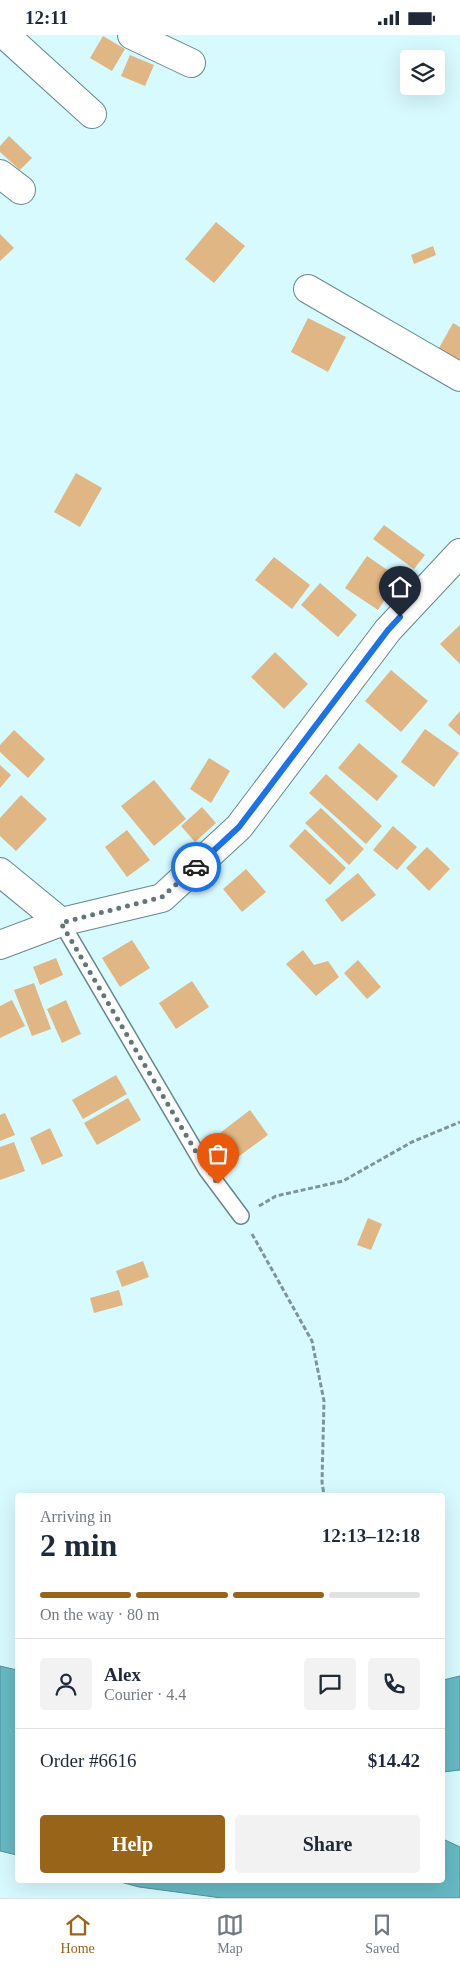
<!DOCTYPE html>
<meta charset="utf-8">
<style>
body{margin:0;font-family:Georgia,serif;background:#f2f2f3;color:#1f2937;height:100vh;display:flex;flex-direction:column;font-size:19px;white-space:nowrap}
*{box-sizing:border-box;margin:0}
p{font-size:16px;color:#747a83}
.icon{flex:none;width:28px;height:28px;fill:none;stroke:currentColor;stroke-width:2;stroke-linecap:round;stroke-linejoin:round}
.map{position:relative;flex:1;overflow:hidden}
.side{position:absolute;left:15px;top:1458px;width:430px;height:390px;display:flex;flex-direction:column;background:#fff;border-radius:5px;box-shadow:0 5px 20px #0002}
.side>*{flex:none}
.buttons{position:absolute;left:400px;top:15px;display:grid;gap:10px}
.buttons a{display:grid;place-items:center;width:45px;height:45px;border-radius:5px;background:#fff;box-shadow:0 5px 20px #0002;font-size:25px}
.pin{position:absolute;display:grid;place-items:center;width:42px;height:42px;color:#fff;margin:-51px -21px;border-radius:50% 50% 50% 0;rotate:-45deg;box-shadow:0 0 5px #0007}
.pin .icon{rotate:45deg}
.courier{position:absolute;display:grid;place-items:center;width:50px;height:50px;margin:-25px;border:4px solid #1a73e8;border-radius:50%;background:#fff;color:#222;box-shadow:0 1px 6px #0007}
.headline em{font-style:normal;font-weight:800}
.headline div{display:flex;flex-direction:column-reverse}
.headline{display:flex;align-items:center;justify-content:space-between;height:85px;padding:0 25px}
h1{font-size:32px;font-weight:800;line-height:38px}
.bar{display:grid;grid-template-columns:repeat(4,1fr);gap:8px 5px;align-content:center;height:60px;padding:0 25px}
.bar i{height:6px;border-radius:4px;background:#e0e1e3}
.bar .on{background:#986419}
.bar p{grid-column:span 4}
.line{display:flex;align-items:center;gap:12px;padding:0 25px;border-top:1px solid #e0e1e3}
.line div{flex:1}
.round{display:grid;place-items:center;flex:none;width:52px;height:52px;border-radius:5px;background:#f2f2f3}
.primary-button{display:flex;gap:10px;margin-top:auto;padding:10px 25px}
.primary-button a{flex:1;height:58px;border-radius:5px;background:#986419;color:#fff;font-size:20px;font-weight:800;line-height:58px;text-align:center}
.primary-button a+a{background:#f2f2f3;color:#1f2937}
.status{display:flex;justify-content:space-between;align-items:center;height:35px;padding:0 25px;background:#fff;direction:ltr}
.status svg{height:14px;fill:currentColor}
.tabs{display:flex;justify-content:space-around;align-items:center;height:70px;border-top:1px solid #e0e1e3;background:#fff;font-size:14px;color:#747a83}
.tabs a{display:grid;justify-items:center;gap:2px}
.tabs .on{color:#986419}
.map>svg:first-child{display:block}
.water{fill:#66b8c3;stroke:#529098}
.building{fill:#e0b684}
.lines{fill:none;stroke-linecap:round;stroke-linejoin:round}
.lane-casing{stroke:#67878b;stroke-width:18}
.street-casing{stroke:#67878b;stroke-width:30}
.secondary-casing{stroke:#67878b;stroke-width:30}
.path{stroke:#7d9599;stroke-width:3;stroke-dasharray:5 2.5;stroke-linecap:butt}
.lane{stroke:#fff;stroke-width:15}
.street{stroke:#fff;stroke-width:28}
.secondary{stroke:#fff;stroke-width:28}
.done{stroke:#63777a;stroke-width:5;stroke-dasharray:0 9}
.route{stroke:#1a73e8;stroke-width:6}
</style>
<div class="status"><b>12:11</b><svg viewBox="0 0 49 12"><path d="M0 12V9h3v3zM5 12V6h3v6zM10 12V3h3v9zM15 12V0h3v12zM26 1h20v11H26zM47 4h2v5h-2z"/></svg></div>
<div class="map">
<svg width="460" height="1863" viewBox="0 0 460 1863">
<rect width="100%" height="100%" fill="#d7faff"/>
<g class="water">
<path d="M0,1631l17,4v185l-17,-4z"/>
<path d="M460,1641v94l-17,2v-92z"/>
<path d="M443,1804l17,8v51h-238l-83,-11 -26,-7h329z"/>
</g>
<g class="building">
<path d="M103,1l22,13 -13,22 -22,-13z"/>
<path d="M130,20l24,10 -9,21 -24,-10z"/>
<path d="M9,101l23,22 -12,12 -20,-18v-6z"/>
<path d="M216,187l29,24 -31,37 -29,-24z"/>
<path d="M0,199l14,14 -14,13z"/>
<path d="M433,211l3,9 -22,9 -3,-9z"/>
<path d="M308,283l38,19 -18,35 -37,-20z"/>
<path d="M453,288l7,4v44l-26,-14z"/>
<path d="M76,438l26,15 -22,39 -26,-15z"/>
<path d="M384,490l41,30 -11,14 -41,-30z"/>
<path d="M367,521l32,22 -21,32 -33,-22z"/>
<path d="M274,522l36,28 -18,24 -37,-29z"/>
<path d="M320,548l37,32 -19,22 -37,-32z"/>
<path d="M460,590v39l-20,-20z"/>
<path d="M275,617l33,32 -24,25 -33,-32z"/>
<path d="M391,635l37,31 -27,31 -36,-31z"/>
<path d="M460,676v25l-12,-11z"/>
<path d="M425,694l34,24 -25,34 -33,-25z"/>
<path d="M14,695l31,29 -17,19 -28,-26v-7z"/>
<path d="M359,708l39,33 -21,25 -39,-33z"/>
<path d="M209,723l21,13 -19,32 -21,-14z"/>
<path d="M0,730l11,10 -11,13z"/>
<path d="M326,739l56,52 -16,18 -57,-51z"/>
<path d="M154,745l32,39 -32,27 -33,-40z"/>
<path d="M21,760l26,24 -31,32 -16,-15v-18z"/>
<path d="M202,772l14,16 -21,19 -14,-16z"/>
<path d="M321,773l43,41 -15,16 -44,-42z"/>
<path d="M393,791l24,21 -20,23 -24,-20z"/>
<path d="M305,794l41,39 -16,17 -41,-39z"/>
<path d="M127,795l23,30 -23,17 -22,-30z"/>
<path d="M427,812l23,22 -21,22 -23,-23z"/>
<path d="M246,834l20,23 -24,20 -19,-23z"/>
<path d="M358,838l18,22 -34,27 -17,-22z"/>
<path d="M132,905l18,28 -30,19 -18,-29z"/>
<path d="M303,915l11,15 14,-4 11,16 -23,19 -30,-32z"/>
<path d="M56,923l7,17 -23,10 -7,-18z"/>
<path d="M358,925l23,27 -14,12 -23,-26z"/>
<path d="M192,946l17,26 -33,22 -17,-26z"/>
<path d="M34,948l17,46 -19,7 -18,-46z"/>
<path d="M12,965l13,26 -25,12v-32z"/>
<path d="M66,965l15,34 -19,9 -15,-34z"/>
<path d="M116,1040l11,19 -44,25 -11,-19z"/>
<path d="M128,1063l13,22 -44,25 -13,-22z"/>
<path d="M250,1075l18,25 -30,22 -18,-24z"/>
<path d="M5,1078l10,22 -15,6v-26z"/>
<path d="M50,1093l13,28 -21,9 -12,-27z"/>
<path d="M14,1107l11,29 -25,9v-33z"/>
<path d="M368,1183l14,6 -11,26 -14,-5z"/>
<path d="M143,1226l6,16 -27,10 -6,-16z"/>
<path d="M119,1255l4,15 -29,8 -4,-15z"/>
</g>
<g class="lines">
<g class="lane-casing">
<path id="lane" d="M61,887l145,247 35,47"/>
</g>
<g class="street-casing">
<g id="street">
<path d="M5,0l87,79"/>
<path d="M132,0l59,28"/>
<path d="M0,139l21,16"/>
<path d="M308,254l152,88"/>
<path d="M0,837l61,50"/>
</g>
</g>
<g class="secondary-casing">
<path id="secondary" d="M0,910l61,-23 101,-24 77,-71 149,-197 72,-77"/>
</g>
<g class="path">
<path d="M259,1171l17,-10 67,-15 69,-39 48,-20"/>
<path d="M252,1199l60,107 12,60 -2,81 2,13"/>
</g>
<use href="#lane" class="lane"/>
<use href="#street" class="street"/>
<use href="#secondary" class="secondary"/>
</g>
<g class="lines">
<path class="done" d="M196,832l-34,30 -101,26 135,229 22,32"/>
<path class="route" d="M196,832l43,-40 149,-197 12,-13"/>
</g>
</svg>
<div class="buttons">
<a><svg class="icon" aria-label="layers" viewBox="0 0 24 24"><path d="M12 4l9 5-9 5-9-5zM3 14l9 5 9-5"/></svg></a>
</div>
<div class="pin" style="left:218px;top:1149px;background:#ea580c"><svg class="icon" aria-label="bag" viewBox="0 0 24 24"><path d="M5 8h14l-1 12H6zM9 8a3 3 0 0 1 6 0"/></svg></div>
<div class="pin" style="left:400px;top:582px;background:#1f2937"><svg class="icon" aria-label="home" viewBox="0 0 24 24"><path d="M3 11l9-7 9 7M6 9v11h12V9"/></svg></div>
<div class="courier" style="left:196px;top:832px"><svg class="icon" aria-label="car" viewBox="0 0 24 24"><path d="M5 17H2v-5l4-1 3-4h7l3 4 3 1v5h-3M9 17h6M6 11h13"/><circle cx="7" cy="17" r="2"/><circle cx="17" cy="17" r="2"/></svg></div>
<section class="side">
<div class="headline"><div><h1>2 min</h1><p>Arriving in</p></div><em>12:13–12:18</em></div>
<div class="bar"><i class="on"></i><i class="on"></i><i class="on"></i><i></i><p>On the way · 80 m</p></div>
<div class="line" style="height:90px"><a class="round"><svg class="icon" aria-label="person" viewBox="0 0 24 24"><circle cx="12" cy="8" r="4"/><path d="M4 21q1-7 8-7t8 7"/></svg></a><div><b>Alex</b><p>Courier · 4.4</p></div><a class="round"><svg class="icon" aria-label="chat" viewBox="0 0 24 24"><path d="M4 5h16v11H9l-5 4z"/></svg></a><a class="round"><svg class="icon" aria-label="phone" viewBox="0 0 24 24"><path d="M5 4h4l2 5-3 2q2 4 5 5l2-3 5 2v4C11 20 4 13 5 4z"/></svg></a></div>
<div class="line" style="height:65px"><div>Order #6616</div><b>$14.42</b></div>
<div class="primary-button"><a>Help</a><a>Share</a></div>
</section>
</div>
<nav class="tabs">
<a class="on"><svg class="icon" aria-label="home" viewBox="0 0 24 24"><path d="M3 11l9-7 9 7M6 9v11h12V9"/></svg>Home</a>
<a><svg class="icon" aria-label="map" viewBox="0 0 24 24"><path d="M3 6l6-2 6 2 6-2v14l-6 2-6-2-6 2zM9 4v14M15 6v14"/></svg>Map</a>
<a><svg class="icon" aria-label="saved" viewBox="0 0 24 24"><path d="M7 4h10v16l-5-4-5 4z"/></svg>Saved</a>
</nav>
